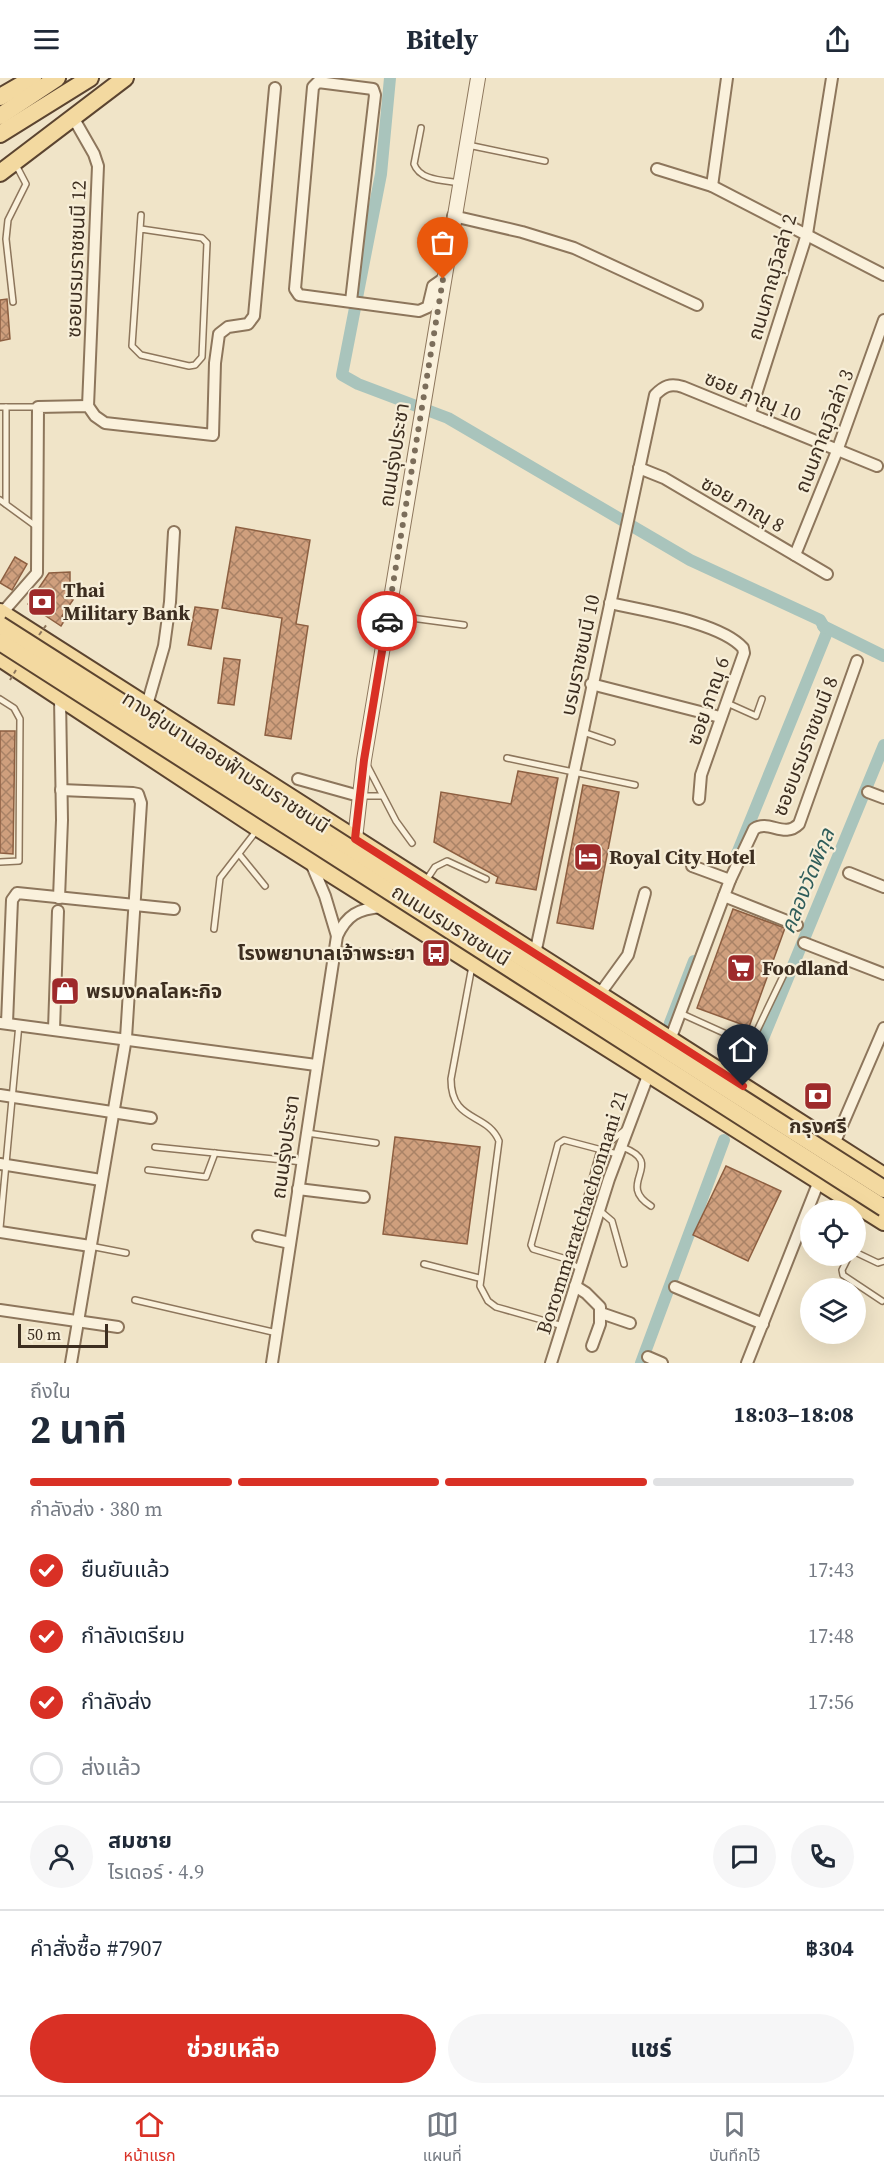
<!DOCTYPE html>
<html lang="th">
<meta charset="utf-8">
<style>
body{margin:0;font-family:"Source Serif 4","Noto Sans Thai",serif;background:#f6f6f7;color:#1f2937;height:100vh;display:flex;flex-direction:column;font-size:22px;white-space:nowrap}
*{box-sizing:border-box;margin:0}
p{font-size:20px;color:#747a83}
.icon{flex:none;width:33px;height:33px;fill:none;stroke:currentColor;stroke-width:2;stroke-linecap:round;stroke-linejoin:round}
.map{position:relative;height:1285px;overflow:hidden}
.drawer{display:flex;flex-direction:column;background:#fff;flex:1}
.drawer>*{flex:none}
.controls{position:absolute;left:800px;top:1122px;display:grid;gap:12px}
.controls a{display:grid;place-items:center;width:66px;height:66px;border-radius:50%;background:#fff;box-shadow:0 6px 24px #0002;font-size:30px}
.scale{position:absolute;left:18px;bottom:15px;width:90px;box-sizing:border-box;padding-left:6px;border:3px solid #3d2e20;border-top:0;font-size:16px;line-height:21px;white-space:nowrap;color:#3d2e20;-webkit-text-stroke:4px #f7eed8;paint-order:stroke}
.pin{position:absolute;display:grid;place-items:center;width:51px;height:51px;color:#fff;margin:-62px -26px;border-radius:50% 50% 50% 0;rotate:-45deg;box-shadow:0 0 6px #0007}
.pin .icon{rotate:45deg}
.courier{position:absolute;display:grid;place-items:center;width:60px;height:60px;margin:-30px;border:4px solid #d93025;border-radius:50%;background:#fff;color:#222;box-shadow:0 2px 8px #0007}
.headline em{font-style:normal;font-weight:700}
.headline div{display:flex;flex-direction:column-reverse}
.headline{display:flex;align-items:center;justify-content:space-between;height:102px;padding:0 30px}
h1{font-size:39px;font-weight:700;line-height:45px}
.bar{display:grid;grid-template-columns:repeat(4,1fr);gap:9px 6px;align-content:center;height:72px;padding:0 30px}
.bar i{height:8px;border-radius:4px;background:#e0e1e3}
.bar .selected{background:#d93025}
.bar p{grid-column:span 4}
.line{display:flex;align-items:center;gap:15px;padding:0 30px;border-top:2px solid #e0e1e3}
.line div{flex:1}
.round{display:grid;place-items:center;flex:none;width:63px;height:63px;border-radius:32px;background:#f6f6f7}
ol{padding:0 30px;list-style:none}
li{display:flex;align-items:center;gap:18px;height:66px}
li p{margin-inline-start:auto}
li .icon{padding:6px;border-radius:50%;background:#d93025;color:#fff;stroke-width:4}
li:last-child{color:#747a83}
li i{width:33px;height:33px;border:3px solid #e0e1e3;border-radius:50%}
.button{display:flex;gap:12px;margin-top:auto;padding:12px 30px}
.button a{flex:1;height:69px;border-radius:36px;background:#d93025;color:#fff;font-size:24px;font-weight:700;line-height:69px;text-align:center}
.button a+a{background:#f6f6f7;color:#1f2937}
header{display:flex;justify-content:space-between;align-items:center;height:78px;padding:0 30px;background:#fff;font-size:27px;font-weight:700}
.dock{display:flex;justify-content:space-around;align-items:center;height:84px;border-top:2px solid #e0e1e3;background:#fff;font-size:16px;color:#747a83}
.dock a{display:grid;justify-items:center;gap:3px}
.dock .selected{color:#d93025}
.map>svg:first-child{display:block}
.lines{fill:none;stroke-linecap:round;stroke-linejoin:round}
.canal{stroke:#a9c4bc;stroke-width:12}
.building{fill:url(#building-cross-hatch);stroke:#8d5f41;stroke-width:1.5}
.service-casing{stroke:#8d765c;stroke-width:8}
.minor-casing{stroke:#8d765c;stroke-width:14}
.tertiary-casing{stroke:#8d765c;stroke-width:16}
.primary-casing{stroke:#5b4430;stroke-width:20}
.service{stroke:#faf1dc;stroke-width:5}
.minor{stroke:#faf1dc;stroke-width:10}
.tertiary{stroke:#faf1dc;stroke-width:14}
.primary{stroke:#f3d9a0;stroke-width:16}
.primary-bridge-casing{stroke:#5b4430;stroke-width:20;stroke-linecap:butt}
.path-bridge{stroke:#8d765c;stroke-width:2;stroke-dasharray:4.5 3;stroke-linecap:butt}
.primary-bridge{stroke:#f3d9a0;stroke-width:16}
.done{stroke:#7c6e5b;stroke-width:6;stroke-dasharray:0 10.8}
.route{stroke:#d93025;stroke-width:8}
.labels{text-anchor:middle;dominant-baseline:central;stroke-width:4.5;stroke-linejoin:round;paint-order:stroke}
.street-label{font-size:20px;fill:#3d2e20;stroke:#f7eed8}
.poi-label{font-size:20px;font-weight:bold;fill:#3d2e20;stroke:#f7eed8;text-anchor:start}
.water-label{font-size:21px;font-style:italic;fill:#2f5d5a;stroke:#f7eed8}
</style>
<header><svg class="icon" aria-label="menu" viewBox="0 0 24 24"><path d="M4 6h16M4 12h16M4 18h16"/></svg>Bitely<svg class="icon" aria-label="share" viewBox="0 0 24 24"><path d="M12 15V3M7 8l5-5 5 5M5 13v7h14v-7"/></svg></header>
<div class="map">
<svg width="884" height="1285" viewBox="0 0 884 1285">
<defs>
<pattern id="building-cross-hatch" width="8" height="8" patternUnits="userSpaceOnUse" patternTransform="scale(1.5)"><rect width="8" height="8" fill="#cf9f7d"/><path d="M0 0l8 8M0 8l8-8" fill="none" stroke="#a98266"/></pattern>
</defs>
<rect width="100%" height="100%" fill="#f0e4c8"/>
<g class="lines">
<g class="canal">
<path d="M390,0l-9,96 -39,201 16,9 90,34 242,142 130,60 7,12 -93,229"/>
<path d="M823,548l61,30"/>
<path d="M670,945l24,-62"/>
<path d="M752,987l132,-320"/>
<path d="M641,1285l83,-223"/>
</g>
</g>
<g class="building">
<path d="M7,221l3,40 -10,2v-41z"/>
<path d="M236,449l74,13 -14,84 12,2 -17,113 -26,-4 17,-117 -60,-10z"/>
<path d="M15,479l12,7 -15,26 -12,-7z"/>
<path d="M70,494v26l3,2 -11,16 4,2 -5,8 -33,-22 21,-31z"/>
<path d="M195,529l23,3 -7,39 -23,-4z"/>
<path d="M224,580l16,2 -6,45 -16,-2z"/>
<path d="M0,653h15l-2,123 -13,-1z"/>
<path d="M518,693l40,7 -22,112 -40,-7 2,-6 -64,-35 7,-50 70,12z"/>
<path d="M583,707l36,7 -26,137 -36,-6z"/>
<path d="M733,831l52,19 -36,99 -52,-19z"/>
<path d="M395,1059l85,10 -13,97 -84,-10z"/>
<path d="M726,1088l55,25 -33,70 -55,-26z"/>
</g>
<g class="lines">
<g class="service-casing">
<g id="service">
<path d="M421,50l-7,36c6,17 30,16 46,19"/>
<path d="M468,67l77,16"/>
<path d="M141,151l61,9 5,5 -5,114 -7,8 -6,1 -48,-11 -9,-9 9,-131"/>
<path d="M13,224l-7,-63 2,-19 18,-36 -11,-21"/>
<path d="M0,329h37"/>
<path d="M6,329v97"/>
<path d="M0,422l37,27"/>
<path d="M389,537l75,10"/>
<path d="M0,621l14,9 6,11 -1,142 -19,1"/>
<path d="M727,625l29,13 6,-17"/>
<path d="M583,654l29,10"/>
<path d="M507,680l128,27"/>
<path d="M368,689l28,54 16,22"/>
<path d="M360,718h22"/>
<path d="M239,776l26,32"/>
<path d="M425,804l10,-15 12,-6 39,18"/>
<path d="M214,851l6,-51 37,-48"/>
<path d="M335,872l76,4"/>
<path d="M472,888l-21,113c0,44 36,33 48,62l-19,145 8,15 8,6 67,19"/>
<path d="M680,935l64,29 8,-1 34,-71"/>
<path d="M307,1055l69,10"/>
<path d="M155,1069l148,15"/>
<path d="M622,1069c46,17 -8,36 29,59"/>
<path d="M148,1092l58,7 9,-24"/>
<path d="M599,1132l13,11 12,43"/>
<path d="M0,1150l19,-204"/>
<path d="M90,1168l36,7"/>
<path d="M855,1174l23,11 6,-2"/>
<path d="M849,1178l-7,14 1,5 39,26"/>
<path d="M569,1183l31,-111 26,-21"/>
<path d="M424,1186l55,14"/>
<path d="M580,1191l-17,-11 -30,-9 -2,-4 27,-101 6,-4 53,14"/>
<path d="M135,1222l142,33"/>
</g>
</g>
<g class="minor-casing">
<g id="minor">
<path d="M74,41l20,35 4,12 -10,240"/>
<path d="M657,91l55,17 172,89"/>
<path d="M712,108l15,-108"/>
<path d="M453,138l69,16 52,16 123,57"/>
<path d="M351,223l24,-206 -2,-6 -55,-7 -5,5 -18,202 4,6 120,16 9,-4 5,-21 10,-7"/>
<path d="M750,335l57,-179 25,-156"/>
<path d="M639,390l25,10 163,96"/>
<path d="M795,477l42,-104 47,-131"/>
<path d="M610,525c34,8 110,19 133,45l1,5 -43,122 -2,24"/>
<path d="M2,535l35,-40 1,-166 50,-1 7,10 10,7 108,12 2,-72 4,-29 9,-7 20,-3 6,-8 21,-228"/>
<path d="M591,606l129,33"/>
<path d="M147,627l17,-59 6,-44 4,-70"/>
<path d="M298,701l61,17"/>
<path d="M61,712l72,3 5,1 3,9 -15,235 -55,325"/>
<path d="M868,714l16,6"/>
<path d="M311,785l14,33 12,40"/>
<path d="M692,788l38,14"/>
<path d="M849,795l35,14"/>
<path d="M724,818l73,29"/>
<path d="M59,820l3,-78 -2,-122"/>
<path d="M804,865l80,31"/>
<path d="M535,876l120,-559c9,-9 15,-12 28,-8l194,79"/>
<path d="M599,917l29,-40 17,-62"/>
<path d="M0,945l316,42"/>
<path d="M7,945l5,-123 5,-7 157,16"/>
<path d="M54,951l4,-118"/>
<path d="M670,962l60,-160 24,-51c15,-10 30,10 45,-5l58,-163"/>
<path d="M0,1017l151,23"/>
<path d="M834,1066l50,-116"/>
<path d="M0,1086l101,16"/>
<path d="M298,1111l66,8"/>
<path d="M0,1154l90,14"/>
<path d="M258,1158l32,7"/>
<path d="M575,1208l11,7 14,14v17l-8,22"/>
<path d="M675,1209l88,37"/>
<path d="M0,1232l118,17"/>
<path d="M601,1235l29,10"/>
<path d="M648,1279l14,6"/>
<path d="M272,1285l65,-427c10,-21 21,-27 44,-29"/>
<path d="M551,1285l58,-184 40,-106"/>
<path d="M747,1285l72,-182"/>
</g>
</g>
<g class="tertiary-casing">
<path id="tertiary" d="M355,761l9,-79 114,-682"/>
</g>
<g class="primary-casing">
<g id="primary">
<path d="M0,19l33,-19"/>
<path d="M0,38l57,-38"/>
<path d="M0,56l90,-56"/>
<path d="M0,95l125,-95"/>
<path d="M0,534l884,564"/>
<path d="M0,580l258,170 626,394"/>
</g>
</g>
<use href="#service" class="service"/>
<use href="#minor" class="minor"/>
<use href="#tertiary" class="tertiary"/>
<use href="#primary" class="primary"/>
<g class="primary-bridge-casing">
<g id="primary-bridge">
<path d="M0,547l884,564"/>
<path d="M0,564l884,566"/>
</g>
</g>
<g class="path-bridge">
<path d="M39,557l8,-11"/>
<path d="M10,602l6,-10"/>
</g>
<use href="#primary-bridge" class="primary-bridge"/>
</g>
<g class="lines">
<path class="done" d="M387,543l56,-342"/>
<path class="route" d="M387,543l-23,139 -9,79 388,247"/>
</g>
<defs>
<g id="bank-square" transform="scale(1.5)"><rect x="-9" y="-9" width="18" height="18" rx="4" fill="#9e2a2b" stroke="#f7eed8"/><path d="M-6-4H6V4H-6ZM0-2.3a2.3 2.3 0 1 0 0 4.6a2.3 2.3 0 1 0 0-4.6Z" fill="#fff"/></g>
<g id="hotel-square" transform="scale(1.5)"><rect x="-9" y="-9" width="18" height="18" rx="4" fill="#9e2a2b" stroke="#f7eed8"/><path d="M-6-4.5h1.5V1H6V5H4.5V3h-9V5H-6ZM-4 0a1.8 1.8 0 1 1 3.6 0ZM.5 0V-2.5h3Q6-2.5 6 0Z" fill="#fff"/></g>
<g id="bus-square" transform="scale(1.5)"><rect x="-9" y="-9" width="18" height="18" rx="4" fill="#9e2a2b" stroke="#f7eed8"/><path d="M-5-6H5V4H4V6H2V4H-2V6H-4V4H-5ZM-3.5-4V0h7V-4ZM-3.5 1.2v1.5H-2V1.2ZM2 1.2v1.5H3.5V1.2Z" fill="#fff"/></g>
<g id="supermarket-square" transform="scale(1.5)"><rect x="-9" y="-9" width="18" height="18" rx="4" fill="#9e2a2b" stroke="#f7eed8"/><path d="M-6-5.5h2.5l.6 2H6L4.5 2H-2.5L-4.4-4H-6ZM-1.5 3.2a1.3 1.3 0 1 0 .1 0ZM3 3.2a1.3 1.3 0 1 0 .1 0Z" fill="#fff"/></g>
<g id="shop-square" transform="scale(1.5)"><rect x="-9" y="-9" width="18" height="18" rx="4" fill="#9e2a2b" stroke="#f7eed8"/><path d="M-5-2.5h2.3a2.7 3.5 0 0 1 5.4 0H5L5.5 6h-11ZM-1.5-2.5h3a1.5 2.3 0 0 0-3 0Z" fill="#fff"/></g>
</defs>
<g fill-rule="evenodd">
<use href="#bank-square" x="42" y="524"/>
<use href="#hotel-square" x="588" y="779"/>
<use href="#bus-square" x="436" y="875"/>
<use href="#supermarket-square" x="741" y="890"/>
<use href="#shop-square" x="65" y="913"/>
<use href="#bank-square" x="818" y="1018"/>
</g>
<g class="labels">
<g class="street-label">
<text transform="translate(76 181) rotate(-88)">ซอยบรมราชชนนี 12</text>
<text transform="translate(772 199) rotate(-74)">ถนนภาณุวิลล่า 2</text>
<text transform="translate(753 318) rotate(22)">ซอย ภาณุ 10</text>
<text transform="translate(824 353) rotate(-69)">ถนนภาณุวิลล่า 3</text>
<text transform="translate(394 377) rotate(-81)">ถนนรุ่งประชา</text>
<text transform="translate(743 426) rotate(30)">ซอย ภาณุ 8</text>
<text transform="translate(580 577) rotate(-78)">บรมราชชนนี 10</text>
<text transform="translate(708 623) rotate(-71)">ซอย ภาณุ 6</text>
<text transform="translate(805 668) rotate(-69)">ซอยบรมราชชนนี 8</text>
<text transform="translate(226 684) rotate(33)">ทางคู่ขนานลอยฟ้าบรมราชชนนี</text>
<text transform="translate(451 847) rotate(32)">ถนนบรมราชชนนี</text>
<text transform="translate(285 1069) rotate(-82)">ถนนรุ่งประชา</text>
<text transform="translate(582 1134) rotate(-72)">Borommaratchachonnani 21</text>
</g>
<g class="poi-label">
<text x="63" y="512">Thai<tspan x="63" dy="23">Military Bank</tspan></text>
<text x="609" y="779">Royal City Hotel</text>
<text x="415" y="875" text-anchor="end">โรงพยาบาลเจ้าพระยา</text>
<text x="762" y="890">Foodland</text>
<text x="86" y="913">พรมงคลโลหะกิจ</text>
<text x="818" y="1048" text-anchor="middle">กรุงศรี</text>
</g>
<g class="water-label">
<text transform="translate(807 803) rotate(-68)">คลองวัดพิกุล</text>
</g>
</g>
</svg>
<div class="controls">
<a><svg class="icon" aria-label="locate" viewBox="0 0 24 24"><circle cx="12" cy="12" r="6"/><path d="M12 2v4M12 18v4M2 12h4M18 12h4"/></svg></a>
<a><svg class="icon" aria-label="layers" viewBox="0 0 24 24"><path d="M12 4l9 5-9 5-9-5zM3 14l9 5 9-5"/></svg></a>
</div>
<div class="scale">50 m</div>
<div class="pin" style="left:443px;top:201px;background:#ea580c"><svg class="icon" aria-label="bag" viewBox="0 0 24 24"><path d="M5 8h14l-1 12H6zM9 8a3 3 0 0 1 6 0"/></svg></div>
<div class="pin" style="left:743px;top:1008px;background:#1f2937"><svg class="icon" aria-label="home" viewBox="0 0 24 24"><path d="M3 11l9-7 9 7M6 9v11h12V9"/></svg></div>
<div class="courier" style="left:387px;top:543px"><svg class="icon" aria-label="car" viewBox="0 0 24 24"><path d="M5 17H2v-5l4-1 3-4h7l3 4 3 1v5h-3M9 17h6M6 11h13"/><circle cx="7" cy="17" r="2"/><circle cx="17" cy="17" r="2"/></svg></div>
</div>
<section class="drawer">
<div class="headline"><div><h1>2 นาที</h1><p>ถึงใน</p></div><em>18:03–18:08</em></div>
<div class="bar"><i class="selected"></i><i class="selected"></i><i class="selected"></i><i></i><p>กำลังส่ง · 380 m</p></div>
<ol>
<li><svg class="icon" aria-label="check" viewBox="0 0 24 24"><path d="M5 12l5 5 9-10"/></svg>ยืนยันแล้ว<p>17:43</p></li>
<li><svg class="icon" aria-label="check" viewBox="0 0 24 24"><path d="M5 12l5 5 9-10"/></svg>กำลังเตรียม<p>17:48</p></li>
<li><svg class="icon" aria-label="check" viewBox="0 0 24 24"><path d="M5 12l5 5 9-10"/></svg>กำลังส่ง<p>17:56</p></li>
<li><i></i>ส่งแล้ว</li>
</ol>
<div class="line" style="height:108px"><a class="round"><svg class="icon" aria-label="person" viewBox="0 0 24 24"><circle cx="12" cy="8" r="4"/><path d="M4 21q1-7 8-7t8 7"/></svg></a><div><b>สมชาย</b><p>ไรเดอร์ · 4.9</p></div><a class="round"><svg class="icon" aria-label="chat" viewBox="0 0 24 24"><path d="M4 5h16v11H9l-5 4z"/></svg></a><a class="round"><svg class="icon" aria-label="phone" viewBox="0 0 24 24"><path d="M5 4h4l2 5-3 2q2 4 5 5l2-3 5 2v4C11 20 4 13 5 4z"/></svg></a></div>
<div class="line" style="height:78px"><div>คำสั่งซื้อ #7907</div><b>฿304</b></div>
<div class="button"><a>ช่วยเหลือ</a><a>แชร์</a></div>
</section>
<nav class="dock">
<a class="selected"><svg class="icon" aria-label="home" viewBox="0 0 24 24"><path d="M3 11l9-7 9 7M6 9v11h12V9"/></svg>หน้าแรก</a>
<a><svg class="icon" aria-label="map" viewBox="0 0 24 24"><path d="M3 6l6-2 6 2 6-2v14l-6 2-6-2-6 2zM9 4v14M15 6v14"/></svg>แผนที่</a>
<a><svg class="icon" aria-label="saved" viewBox="0 0 24 24"><path d="M7 4h10v16l-5-4-5 4z"/></svg>บันทึกไว้</a>
</nav>
